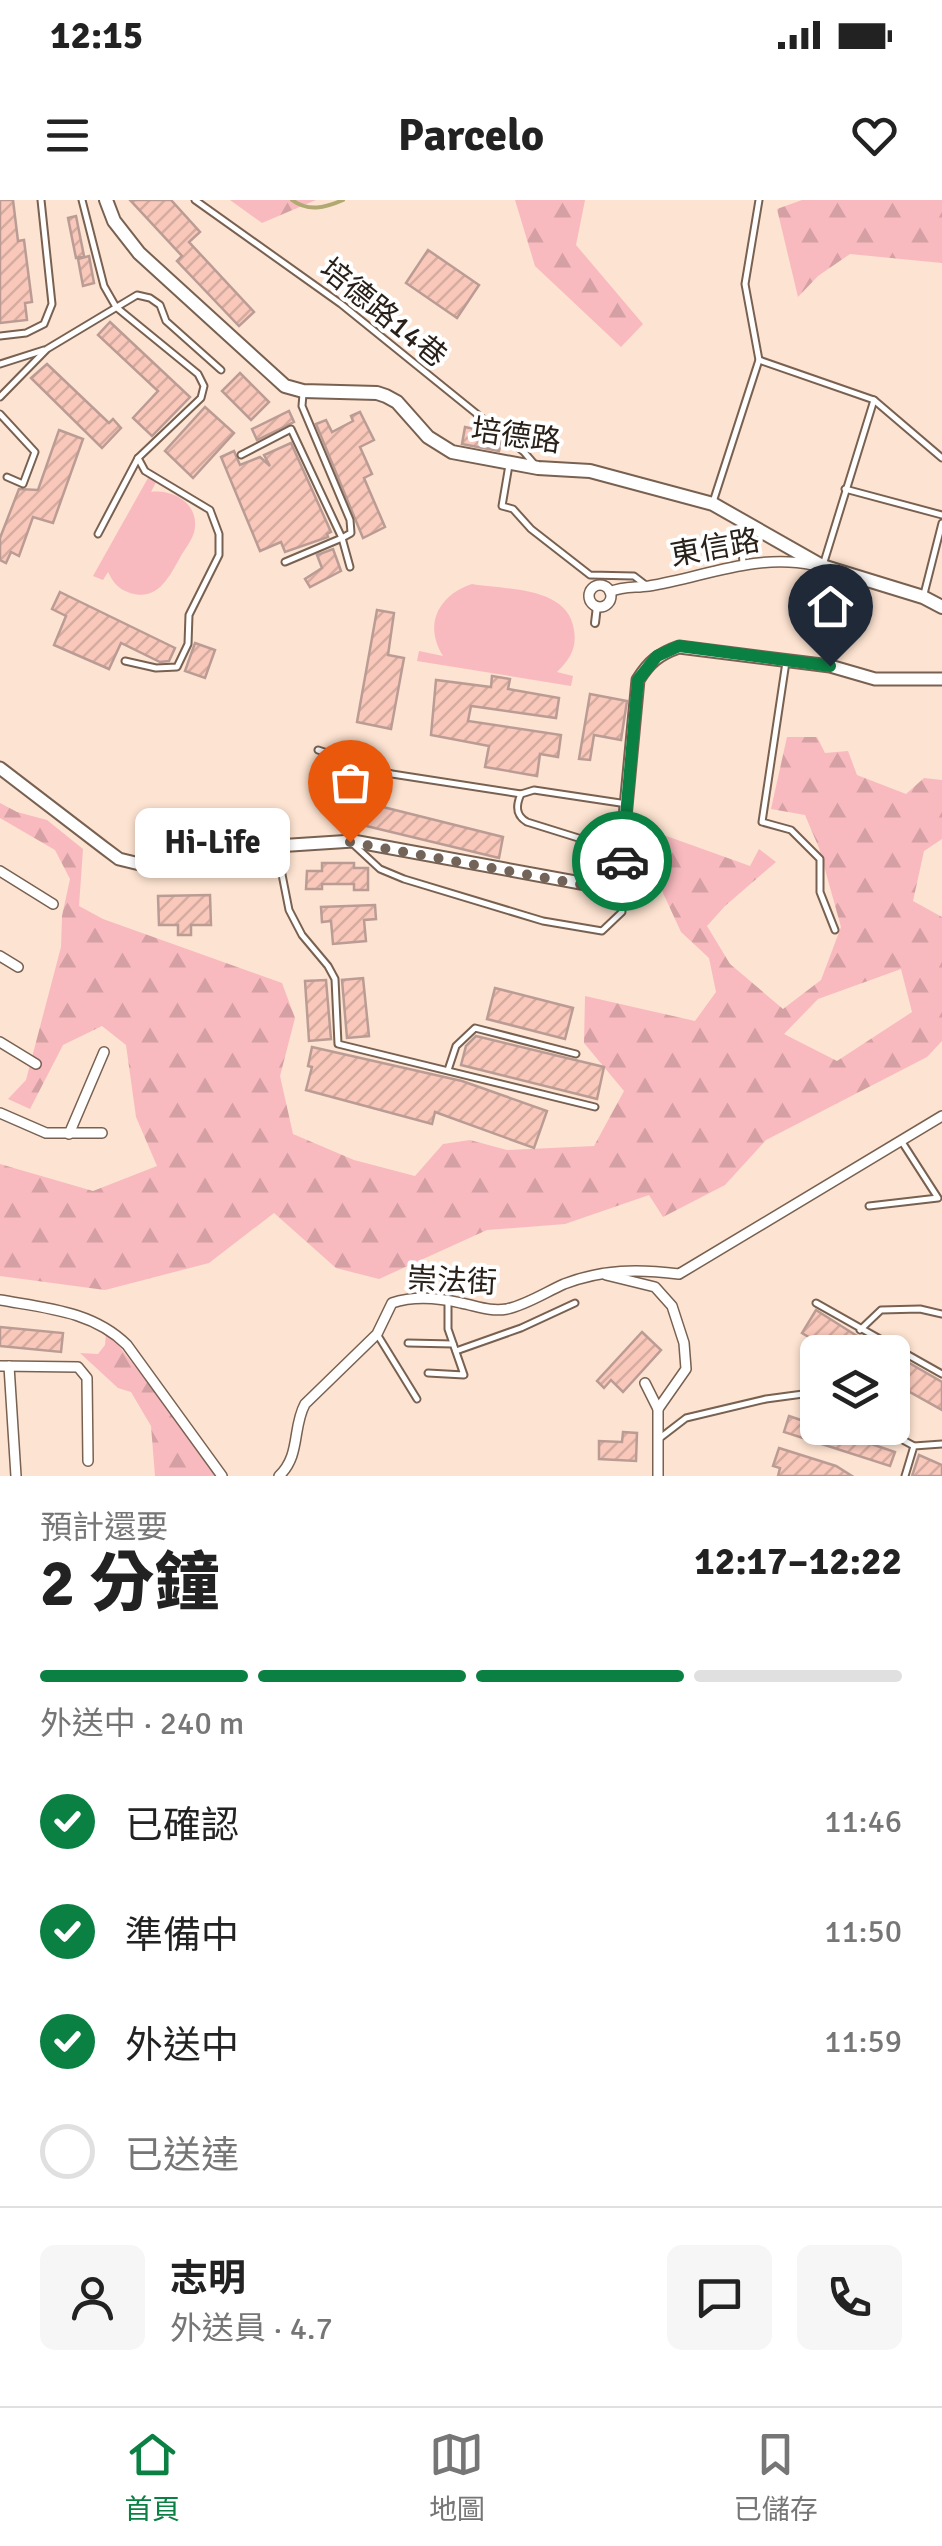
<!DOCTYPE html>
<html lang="zh-TW">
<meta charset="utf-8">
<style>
body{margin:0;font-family:Signika,"Noto Sans TC",sans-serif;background:#f6f6f6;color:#222;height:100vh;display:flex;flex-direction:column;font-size:38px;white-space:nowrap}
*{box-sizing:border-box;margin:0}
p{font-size:32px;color:#767676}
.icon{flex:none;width:55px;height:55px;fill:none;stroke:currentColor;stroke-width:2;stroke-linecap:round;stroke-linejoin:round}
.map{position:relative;height:1276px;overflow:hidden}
.panel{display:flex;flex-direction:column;background:#fff;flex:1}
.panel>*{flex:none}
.tools{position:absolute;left:800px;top:1135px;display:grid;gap:20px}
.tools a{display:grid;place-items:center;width:110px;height:110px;border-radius:15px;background:#fff;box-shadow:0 2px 8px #0004;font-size:50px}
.pin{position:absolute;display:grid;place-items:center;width:85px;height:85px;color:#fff;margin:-102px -42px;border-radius:50% 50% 50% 0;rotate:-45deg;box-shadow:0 0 10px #0007}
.pin .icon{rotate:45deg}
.courier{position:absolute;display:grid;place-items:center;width:100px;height:100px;margin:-50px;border:8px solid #0b8043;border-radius:50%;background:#fff;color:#222;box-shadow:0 2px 12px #0007}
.bubble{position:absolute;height:70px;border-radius:15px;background:#fff;box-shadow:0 2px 8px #0004;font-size:32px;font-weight:800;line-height:70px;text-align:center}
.head em{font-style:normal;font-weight:800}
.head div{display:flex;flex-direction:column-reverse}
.head{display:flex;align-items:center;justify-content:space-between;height:170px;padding:0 40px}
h1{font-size:65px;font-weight:800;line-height:75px}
.bar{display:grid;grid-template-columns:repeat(4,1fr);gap:15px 10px;align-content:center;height:120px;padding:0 40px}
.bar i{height:12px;border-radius:8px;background:#e0e0e0}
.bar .selected{background:#0b8043}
.bar p{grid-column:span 4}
.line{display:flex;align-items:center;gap:25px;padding:0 40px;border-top:2px solid #e0e0e0}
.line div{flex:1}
.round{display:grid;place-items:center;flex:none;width:105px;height:105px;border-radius:15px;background:#f6f6f6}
ol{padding:0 40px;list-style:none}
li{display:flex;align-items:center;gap:30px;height:110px}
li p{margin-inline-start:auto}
li .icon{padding:10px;border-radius:50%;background:#0b8043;color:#fff;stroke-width:4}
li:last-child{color:#767676}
li i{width:55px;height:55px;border:5px solid #e0e0e0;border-radius:50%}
.status{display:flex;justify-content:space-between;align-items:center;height:70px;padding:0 50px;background:#fff;direction:ltr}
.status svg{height:28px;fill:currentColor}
header{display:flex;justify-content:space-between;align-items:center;height:130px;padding:0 40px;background:#fff;font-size:45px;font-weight:800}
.menu{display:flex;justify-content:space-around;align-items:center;height:140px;border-top:2px solid #e0e0e0;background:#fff;font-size:28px;color:#767676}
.menu a{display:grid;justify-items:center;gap:5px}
.menu .selected{color:#0b8043}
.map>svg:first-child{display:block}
.grass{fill:#f8babf}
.forest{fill:url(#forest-firs);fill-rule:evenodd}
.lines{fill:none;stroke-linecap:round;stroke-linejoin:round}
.stream{stroke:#b0a972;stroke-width:4}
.building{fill:url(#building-hatch);stroke:#bb9c94;stroke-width:2.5}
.service-casing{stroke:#786151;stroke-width:9}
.pedestrian-casing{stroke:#786151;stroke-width:10}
.minor-casing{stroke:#786151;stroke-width:12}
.tertiary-casing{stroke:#786151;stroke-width:15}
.secondary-casing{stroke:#786151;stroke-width:16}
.service{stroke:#fff;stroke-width:5}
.pedestrian{stroke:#fff;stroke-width:6}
.minor{stroke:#fff;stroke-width:9}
.tertiary{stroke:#fff;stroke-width:11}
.secondary{stroke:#fff;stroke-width:12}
.done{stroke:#736459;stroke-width:10;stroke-dasharray:0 18}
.route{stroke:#0b8043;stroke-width:12}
.labels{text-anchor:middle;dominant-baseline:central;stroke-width:8;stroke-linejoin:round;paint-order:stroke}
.street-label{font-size:30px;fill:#292019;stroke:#fff}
</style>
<div class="status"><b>12:15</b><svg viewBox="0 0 49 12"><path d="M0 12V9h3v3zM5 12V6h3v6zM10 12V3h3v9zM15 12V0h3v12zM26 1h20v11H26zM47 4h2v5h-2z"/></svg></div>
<header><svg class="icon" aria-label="menu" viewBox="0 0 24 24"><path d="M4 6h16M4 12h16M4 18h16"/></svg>Parcelo<svg class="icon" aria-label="heart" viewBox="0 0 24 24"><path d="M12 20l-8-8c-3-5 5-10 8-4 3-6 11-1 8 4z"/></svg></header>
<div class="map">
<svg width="942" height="1276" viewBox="0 0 942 1276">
<defs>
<pattern id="forest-firs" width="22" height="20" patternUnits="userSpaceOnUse" patternTransform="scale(2.5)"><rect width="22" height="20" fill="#f8babf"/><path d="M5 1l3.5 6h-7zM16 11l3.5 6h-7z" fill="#d5a0a4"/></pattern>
<pattern id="building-hatch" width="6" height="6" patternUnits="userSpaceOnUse" patternTransform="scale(2.5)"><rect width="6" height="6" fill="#f9c8bb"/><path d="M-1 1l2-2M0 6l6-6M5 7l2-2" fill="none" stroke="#d5aca0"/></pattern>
</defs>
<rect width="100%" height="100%" fill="#fde3d1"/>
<g class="grass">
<path d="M148,278l8,4 -5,10c20,-3 46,10 44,34 0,10 -8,20 -13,28 -12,21 -23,48 -52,39 -12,-4 -17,-11 -22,-21l-5,8 -10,-4z"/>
<path d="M472,384c34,6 96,2 102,46 3,18 -4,29 -17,42l16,4 -2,10 -154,-25 2,-10 24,5c-20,-32 -4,-61 29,-72z"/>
</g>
<g class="forest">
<path d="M230,0h86l-54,23z"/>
<path d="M515,0h70l-9,45 67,79 -22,23 -86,-81z"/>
<path d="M802,0h140v63l-92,-9 -32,22 -20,21 -21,-88z"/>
<path d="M787,537h30l8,16 23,-2 9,24 49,19 18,-16 18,2v59l-18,12 -11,50 29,16v124l-15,16 -161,83 -41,45 -62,32 -14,-22 -84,29 -78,6 -108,49 -43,-11 -62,-55 -65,50 -104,27 -105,-14v-112l93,27 64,-25 -21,-49 -10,-72 -24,-19 -39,19 -33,64 -22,-10 18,-19 35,-133 1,-31 8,-37 -15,-29 -55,-32v-15l17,9 30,8 36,29 -4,57 24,13 179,64 13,35 -15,58 13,58 61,26 61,16 28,-32 27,-4 37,10 87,-4 30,-55 -40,-48 1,-47 110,25 21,-29 -7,-34 -28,-26 -24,-52 1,-47 92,33 9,-17 17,13 -51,44 -18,20 23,38 53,45 38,-29 20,-53 -22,-79 -14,-33 -34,-6zM901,769l11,43 -75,49 -53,-27 34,-35z"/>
<path d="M106,1134l9,7 37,47 63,88h-60l-4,-50 -20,-34 -13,-4 -38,-35 18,1 7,-9z"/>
</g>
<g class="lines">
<path class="stream" d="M292,0c16,12 33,8 51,0"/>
</g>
<g class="building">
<path d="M0,0h13l5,41 6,-1 8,62 -7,1 2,17 -27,3z"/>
<path d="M130,0h41l29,32 -11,10 65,70 -15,14 -62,-65 5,-5z"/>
<path d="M76,16l8,40 -8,2 -8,-40z"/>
<path d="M428,50l51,35 -22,33 -51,-35z"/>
<path d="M89,56l5,27 -11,3 -5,-27z"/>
<path d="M110,122l80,75 -38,39 -19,-18 25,-27 -60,-56z"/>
<path d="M47,164l62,59 4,-4 8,9 -19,20 -71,-70z"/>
<path d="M240,173l29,29 -18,18 -29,-29z"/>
<path d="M205,207l29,26 -41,45 -28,-27z"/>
<path d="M289,211l5,11 -37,18 -5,-11z"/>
<path d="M360,212l14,28 -14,7 12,27 -8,4 21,49 -22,11 -47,-114 10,-4 6,12 21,-11 -2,-5z"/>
<path d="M465,227l24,5 -1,3 13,7 -2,9 -37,-7z"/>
<path d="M59,230l24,9 -30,84 -20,-6 -14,39 -8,-4 -5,11 -6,-3v-22l19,-49 19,1z"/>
<path d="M291,243l40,89 -4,2 1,3 -43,15 -4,-10 -21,9 -39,-94 13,-6 6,14 20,-8 10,9 -6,-11z"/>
<path d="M333,349l8,22 -31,16 -5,-8 17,-11 -5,-13z"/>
<path d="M60,392l115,56 -6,13 -9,1 -39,-19 -12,26 -55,-24 12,-29 -14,-7z"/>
<path d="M377,410l17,3 -6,42 16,3 -13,71 -34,-7z"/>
<path d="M195,443l20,7 -10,28 -20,-7z"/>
<path d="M492,476l18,3 -2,10 51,9 -3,20 -85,-12 -3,15 93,14 -3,22 -18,-3 -3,22 -52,-9 4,-21 -58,-11 5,-55 55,7z"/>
<path d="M590,494l37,7 -6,39 -27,-5 -4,25 -11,-1z"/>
<path d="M359,601l144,36 -4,21 -145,-35z"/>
<path d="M322,663h32v5h14v22h-14v-6h-32v5h-16l1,-18h15z"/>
<path d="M210,695l1,30h-20v10h-13v-10h-19l-1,-29z"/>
<path d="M375,705l1,14 -12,1 2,21 -33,3 -2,-23 -9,1 -1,-15z"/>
<path d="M363,778l6,58 -22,2 -5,-58z"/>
<path d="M326,780l5,59 -22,2 -4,-60z"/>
<path d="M495,788l78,20 -8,31 -78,-20z"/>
<path d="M476,836l128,31 -7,32 -136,-34 5,-19z"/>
<path d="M312,847l150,34 85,30 -13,37 -99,-36 -3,12 -126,-34 6,-23 -4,-1z"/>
<path d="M816,1110l41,26 34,16h-57l-32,-19z"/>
<path d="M0,1127l63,6 -2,19 -61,-6z"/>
<path d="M642,1132l19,18 -38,42 -12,-12 -7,8 -7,-7z"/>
<path d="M892,1153l50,29v28l-50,-28z"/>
<path d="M789,1216l106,36 -5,14 -106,-34z"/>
<path d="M623,1232l14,1 -1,28 -37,-2v-18l23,1z"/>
<path d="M779,1248l57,18 16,10h-74l2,-8 -7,-2z"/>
<path d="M919,1255l23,10v11h-30z"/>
</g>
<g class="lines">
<g class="service-casing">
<g id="service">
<path d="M82,0l22,86 12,21 82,67 6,12 -3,12 -63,60 -40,76"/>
<path d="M195,0l146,104 183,148 12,14"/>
<path d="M0,136l26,-3 18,-9 8,-20 -11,-104"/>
<path d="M759,160l115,40 -50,162"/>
<path d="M0,164l44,-14"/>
<path d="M0,197l47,-48 90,-54 13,3 10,7 6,16 55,49"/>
<path d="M874,200l68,58"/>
<path d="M0,214l35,38 -12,32 -16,-7"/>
<path d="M241,255l50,-26 51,109 9,-5 -1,-13 -48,-114 1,-12"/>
<path d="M509,265l-7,41 11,3 18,20 59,46 44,1 13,10"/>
<path d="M845,289l97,26"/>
<path d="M713,302l46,-142 -14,-76 14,-84"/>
<path d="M285,362l57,-24 8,29"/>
<path d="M743,364l-1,-15 10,-21"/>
<path d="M924,394l18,-71"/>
<path d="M125,461l31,7 21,-1 11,-23 1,-29 30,-60v-21l-9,-24 -65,-39 -7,-13"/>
<path d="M786,462l-24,160 29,8 29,29v33l15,38"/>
<path d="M318,550l74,24 129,20"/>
<path d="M353,644l27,25 24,10 139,42 59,10 20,-19 -5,-33"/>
<path d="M277,649l12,61 13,25 26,31 7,13 3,65 257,63"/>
<path d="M620,651l-93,-29c-12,-7 -11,-17 -6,-28l13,-4 93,14"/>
<path d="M448,870l8,-24 19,-18 101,26"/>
<path d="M869,1006l69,-8 -36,-56"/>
<path d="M816,1103l126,71"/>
<path d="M860,1130l21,-20 39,-1 22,5"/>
<path d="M377,1134l40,65"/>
<path d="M408,1143l45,1"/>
<path d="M456,1151l65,-23 54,-25"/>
<path d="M428,1173l36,2 -16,-46v-28"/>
<path d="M881,1228l33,18"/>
<path d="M660,1238l26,-20 80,-19 52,-7"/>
<path d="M905,1276l9,-30 28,-2"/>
</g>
</g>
<g class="pedestrian-casing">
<path id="pedestrian" d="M595,423l2,-17"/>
</g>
<g class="minor-casing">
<g id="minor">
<circle cx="600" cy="396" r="11"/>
<path d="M610,392c13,-6 24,-4 39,-6 55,-9 107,-33 164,-21"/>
<path d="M0,671l53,33"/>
<path d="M0,756l18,11"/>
<path d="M0,842l36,22"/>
<path d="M0,913l46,20h56"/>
<path d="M69,934l35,-82"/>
<path d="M606,1075l49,12 17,19 12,37 2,26 -28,40"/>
<path d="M0,1100c45,8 93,11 127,45l95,131"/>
<path d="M0,1166l78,1 9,11 1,83"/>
<path d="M9,1166l7,110"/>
<path d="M645,1183l13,26v67"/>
<path d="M279,1276c22,-21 13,-48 26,-72l72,-70 15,-31c21,-7 47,-5 69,0 16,3 29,9 46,6 19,-4 39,-17 57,-25 39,-15 74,-15 115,-10l263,-158"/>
</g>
</g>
<g class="tertiary-casing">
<path id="tertiary" d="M0,568l103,79 16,12 37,9 27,-1 93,-21 77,-5 244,45 15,-4 8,-12 18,-190c11,-18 21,-26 41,-33l151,19 45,13h67"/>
</g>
<g class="secondary-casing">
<path id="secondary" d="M106,0l8,21 25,32 146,133 18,5 74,2 9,3 11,6 31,35 24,15 86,16 52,3 123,33 109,62 101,31 19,10"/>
</g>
<use href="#service" class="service"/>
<use href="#pedestrian" class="pedestrian"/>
<use href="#minor" class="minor"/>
<use href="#tertiary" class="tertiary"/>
<use href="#secondary" class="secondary"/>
</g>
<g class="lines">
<path class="done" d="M350,642l239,44c19,0 29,-6 33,-25"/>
<path class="route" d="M622,661l16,-181 19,-24 22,-10 151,20"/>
</g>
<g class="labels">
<g class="street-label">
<text transform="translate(383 113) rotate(39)">培德路14巷</text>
<text transform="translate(516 236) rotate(8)">培德路</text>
<text transform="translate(715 348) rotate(-10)">東信路</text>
<text transform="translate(452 1081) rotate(3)">崇法街</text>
</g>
</g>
</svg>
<div class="tools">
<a><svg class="icon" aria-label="layers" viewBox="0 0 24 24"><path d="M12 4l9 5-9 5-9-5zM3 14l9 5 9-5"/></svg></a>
</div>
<div class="pin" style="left:350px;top:642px;background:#ea580c"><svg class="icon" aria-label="bag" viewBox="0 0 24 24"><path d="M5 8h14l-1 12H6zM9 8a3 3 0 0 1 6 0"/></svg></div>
<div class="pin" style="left:830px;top:466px;background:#1f2937"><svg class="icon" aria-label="home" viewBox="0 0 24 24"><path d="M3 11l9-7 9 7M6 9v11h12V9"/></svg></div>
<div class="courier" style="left:622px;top:661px"><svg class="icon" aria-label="car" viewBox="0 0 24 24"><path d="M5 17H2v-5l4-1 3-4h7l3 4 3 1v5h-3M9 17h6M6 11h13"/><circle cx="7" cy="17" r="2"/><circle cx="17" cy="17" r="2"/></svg></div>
<div class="bubble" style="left:135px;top:608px;width:155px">Hi-Life</div>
</div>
<section class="panel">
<div class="head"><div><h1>2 分鐘</h1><p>預計還要</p></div><em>12:17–12:22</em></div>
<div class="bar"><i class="selected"></i><i class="selected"></i><i class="selected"></i><i></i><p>外送中 · 240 m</p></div>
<ol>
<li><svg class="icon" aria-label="check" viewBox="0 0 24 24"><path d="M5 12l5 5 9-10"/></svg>已確認<p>11:46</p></li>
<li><svg class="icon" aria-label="check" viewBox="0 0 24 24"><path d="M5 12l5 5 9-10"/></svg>準備中<p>11:50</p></li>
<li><svg class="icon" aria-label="check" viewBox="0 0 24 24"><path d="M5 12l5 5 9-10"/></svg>外送中<p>11:59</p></li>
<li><i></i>已送達</li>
</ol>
<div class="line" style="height:180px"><a class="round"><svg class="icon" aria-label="person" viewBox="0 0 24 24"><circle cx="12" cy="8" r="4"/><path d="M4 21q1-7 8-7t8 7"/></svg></a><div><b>志明</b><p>外送員 · 4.7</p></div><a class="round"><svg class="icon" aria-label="chat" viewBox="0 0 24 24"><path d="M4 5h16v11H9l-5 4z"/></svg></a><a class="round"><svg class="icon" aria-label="phone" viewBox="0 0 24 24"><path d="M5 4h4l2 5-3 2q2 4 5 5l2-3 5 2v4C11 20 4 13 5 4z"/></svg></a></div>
</section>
<nav class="menu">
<a class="selected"><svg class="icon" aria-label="home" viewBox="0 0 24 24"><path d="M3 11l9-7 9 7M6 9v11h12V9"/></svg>首頁</a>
<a><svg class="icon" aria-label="map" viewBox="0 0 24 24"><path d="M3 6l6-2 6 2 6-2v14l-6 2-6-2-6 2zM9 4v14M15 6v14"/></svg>地圖</a>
<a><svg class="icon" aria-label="saved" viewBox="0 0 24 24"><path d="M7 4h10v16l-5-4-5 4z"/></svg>已儲存</a>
</nav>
